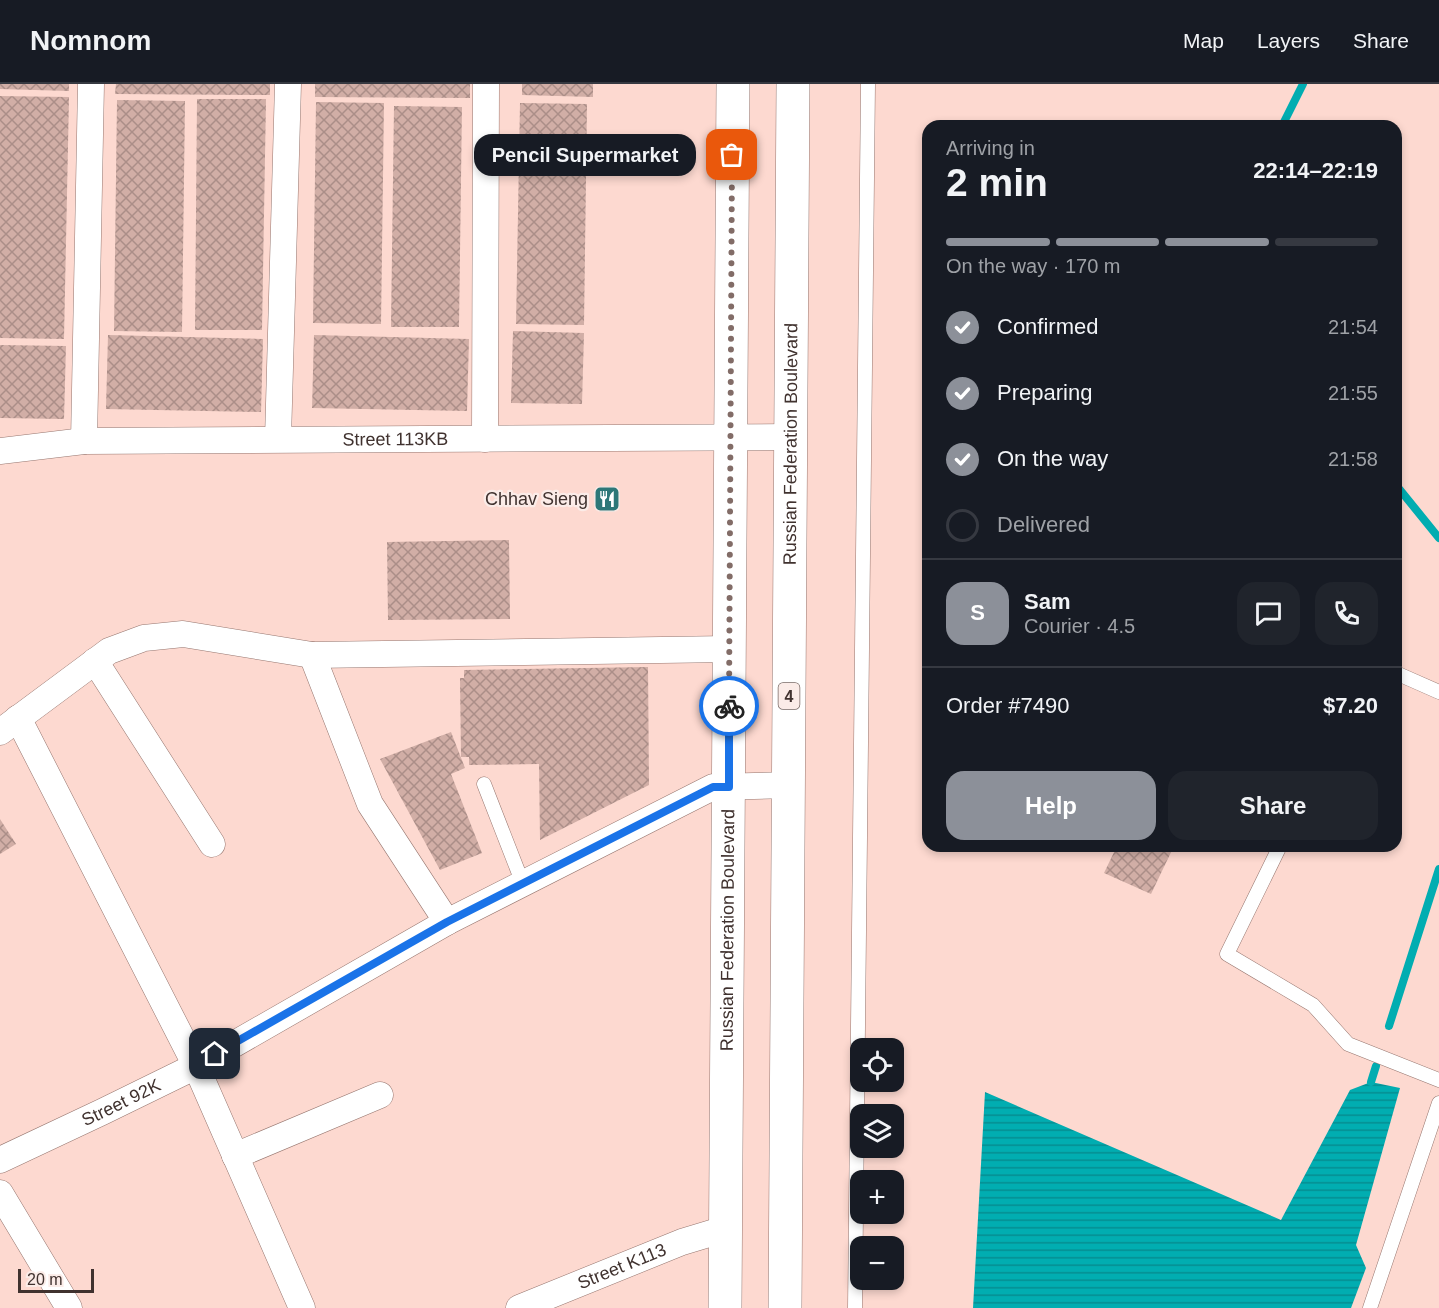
<!DOCTYPE html>
<meta charset="utf-8">
<style>
body{margin:0;font-family:Helvetica,sans-serif;background:#20242c;color:#f1f3f6;height:100vh;display:flex;flex-direction:column;font-size:22px;white-space:nowrap}
*{box-sizing:border-box;margin:0}
p{font-size:20px;color:#9ea1a6}
.icon{flex:none;width:33px;height:33px;fill:none;stroke:currentColor;stroke-width:2;stroke-linecap:round;stroke-linejoin:round}
.map{position:relative;flex:1;overflow:hidden}
.sheet{position:absolute;left:922px;top:36px;width:480px;height:732px;display:flex;flex-direction:column;background:#171b24;border-radius:18px;box-shadow:0 3px 9px #0003}
.sheet>*{flex:none}
.tools{position:absolute;left:850px;top:954px;display:grid;gap:12px}
.tools a{display:grid;place-items:center;width:54px;height:54px;border-radius:12px;background:#171b24;box-shadow:0 3px 9px #0003;font-size:30px}
.scale{position:absolute;left:18px;bottom:15px;width:76px;box-sizing:border-box;padding-left:6px;border:3px solid #40322f;border-top:0;font-size:16px;line-height:21px;white-space:nowrap;color:#40322f;-webkit-text-stroke:4px #fbece8;paint-order:stroke}
.pin{position:absolute;display:grid;place-items:center;width:51px;height:51px;color:#fff;margin:-26px;border-radius:12px;box-shadow:0 3px 9px #0006}
.courier{position:absolute;display:grid;place-items:center;width:60px;height:60px;margin:-30px;border:4px solid #1a73e8;border-radius:50%;background:#fff;color:#222;box-shadow:0 2px 8px #0007}
.bubble{position:absolute;height:42px;border-radius:18px;background:#171b24;box-shadow:0 3px 9px #0003;font-size:20px;font-weight:700;line-height:42px;text-align:center}
.overview em{font-style:normal;font-weight:700}
.overview div{display:flex;flex-direction:column-reverse}
.overview{display:flex;align-items:center;justify-content:space-between;height:102px;padding:0 24px}
h1{font-size:39px;font-weight:700;line-height:45px}
.bar{display:grid;grid-template-columns:repeat(4,1fr);gap:9px 6px;align-content:center;height:72px;padding:0 24px}
.bar i{height:8px;border-radius:4px;background:#363941}
.bar .on{background:#8c9099}
.bar p{grid-column:span 4}
.line{display:flex;align-items:center;gap:15px;padding:0 24px;border-top:2px solid #363941}
.line div{flex:1}
.round{display:grid;place-items:center;flex:none;width:63px;height:63px;border-radius:18px;background:#20242c}
ol{padding:0 24px;list-style:none}
li{display:flex;align-items:center;gap:18px;height:66px}
li p{margin-inline-start:auto}
li .icon{padding:6px;border-radius:50%;background:#8c9099;color:#fff;stroke-width:4}
li:last-child{color:#9ea1a6}
li i{width:33px;height:33px;border:3px solid #363941;border-radius:50%}
.action{display:flex;gap:12px;margin-top:auto;padding:12px 24px}
.action a{flex:1;height:69px;border-radius:18px;background:#8c9099;color:#fff;font-size:24px;font-weight:700;line-height:69px;text-align:center}
.action a+a{background:#20242c;color:#f1f3f6}
header{display:flex;align-items:center;gap:36px;box-sizing:border-box;height:84px;padding:0 30px;background:#171b24;border-bottom:2px solid #363941}
header strong{font-size:28px}
nav{display:flex;gap:33px;margin-inline-start:auto;font-size:21px}
.map>svg:first-child{display:block}
.water{fill:url(#water-rules)}
.lines{fill:none;stroke-linecap:round;stroke-linejoin:round}
.stream{stroke:#01adb1;stroke-width:8}
.building{fill:url(#building-cross-hatch)}
.lane-casing{stroke:#96766f;stroke-width:15}
.street-casing{stroke:#96766f;stroke-width:27}
.highway-casing{stroke:#96766f;stroke-width:34}
.lane{stroke:#fff;stroke-width:14}
.street{stroke:#fff;stroke-width:26}
.highway{stroke:#fff;stroke-width:33}
.done{stroke:#826c67;stroke-width:6;stroke-dasharray:0 10.8}
.route{stroke:#1a73e8;stroke-width:8}
.labels{text-anchor:middle;dominant-baseline:central;stroke-width:4.5;stroke-linejoin:round;paint-order:stroke}
.shield{fill:#fbece8;stroke:#786a66;stroke-width:1.5}
.shield-label{font-size:16px;font-weight:bold;fill:#40322f}
.street-label{font-size:18px;fill:#40322f;stroke:#fbece8}
.poi-label{font-size:18px;fill:#40322f;stroke:#fbece8;text-anchor:end}
</style>
<header>
<strong>Nomnom</strong>
<nav><a>Map</a><a>Layers</a><a>Share</a></nav>
</header>
<div class="map">
<svg width="1439" height="1224" viewBox="0 0 1439 1224">
<defs>
<pattern id="water-rules" width="6" height="5" patternUnits="userSpaceOnUse" patternTransform="scale(1.5)"><rect width="6" height="5" fill="#01adb1"/><path d="M0 2.5h6" fill="none" stroke="#058d90"/></pattern>
<pattern id="building-cross-hatch" width="8" height="8" patternUnits="userSpaceOnUse" patternTransform="scale(1.5)"><rect width="8" height="8" fill="#d1aea6"/><path d="M0 0l8 8M0 8l8-8" fill="none" stroke="#ab8e88"/></pattern>
</defs>
<rect width="100%" height="100%" fill="#fdd9d0"/>
<path class="water" d="M1371,998l29,6 -44,157 10,23 -15,40h-378l12,-216 296,128 69,-130z"/>
<g class="lines">
<g class="stream">
<path d="M1282,42l21,-42"/>
<path d="M1396,401l43,53"/>
<path d="M1389,942l50,-157"/>
<path d="M1371,998l5,-16"/>
</g>
</g>
<g class="building">
<path d="M0,0h69v7l-69,-2z"/>
<path d="M116,0h154v11l-155,-1z"/>
<path d="M315,0h155v14l-155,-1z"/>
<path d="M522,0h71v13l-71,-2z"/>
<path d="M0,12l69,1 -5,242 -64,-1z"/>
<path d="M197,15h69l-4,231h-67z"/>
<path d="M117,16l68,1 -3,231 -68,-1z"/>
<path d="M316,18l68,1 -3,221 -68,-1z"/>
<path d="M520,19l67,1 -3,221 -68,-1z"/>
<path d="M394,22l68,1 -3,220h-68z"/>
<path d="M513,247l71,2 -2,71 -71,-1z"/>
<path d="M108,251l155,4 -2,73 -155,-3z"/>
<path d="M314,251l155,4 -2,72 -155,-3z"/>
<path d="M0,261l66,1 -2,73 -64,-1z"/>
<path d="M509,456l1,79 -122,1 -1,-78z"/>
<path d="M648,583l1,118 -109,55 -1,-76 -70,1v-8h-8l-1,-79h4v-8z"/>
<path d="M451,648l14,36 -14,6 31,79 -42,17 -60,-111z"/>
<path d="M0,735l16,25 -16,10z"/>
<path d="M1117,762h57l-23,48 -47,-21z"/>
</g>
<g class="lines">
<g class="lane-casing">
<g id="lane">
<path d="M1396,589l43,19"/>
<path d="M484,700l39,100"/>
<path d="M1280,762l-53,108 86,51 35,39 91,36"/>
<path d="M855,1224l13,-1224"/>
<path d="M1370,1224l69,-205"/>
</g>
</g>
<g class="street-casing">
<g id="street">
<path d="M278,355l10,-355"/>
<path d="M485,355l1,-355"/>
<path d="M84,357l7,-357"/>
<path id="s1" d="M0,367l84,-10 707,-4"/>
<path d="M312,571l58,149 77,118"/>
<path d="M95,577l117,183"/>
<path d="M18,634l178,348 106,242"/>
<path d="M0,648l109,-81 35,-13 39,-4 129,21 417,-6"/>
<path d="M235,1072l145,-61"/>
<path id="s2" d="M0,1076l102,-48 94,-46 251,-144 266,-135 76,-2"/>
<path d="M0,1109l69,115"/>
<path id="s3" d="M519,1224l163,-66 43,-13"/>
</g>
</g>
<g class="highway-casing">
<g id="highway">
<path id="s4" d="M725,1224l8,-1224"/>
<path id="s5" d="M785,1224l8,-1224"/>
</g>
</g>
<use href="#lane" class="lane"/>
<use href="#street" class="street"/>
<use href="#highway" class="highway"/>
</g>
<g class="lines">
<path class="done" d="M729,622l3,-551"/>
<path class="route" d="M215,970l232,-132 266,-135h16v-81"/>
</g>
<defs>
<g id="restaurant-square" transform="scale(1.35)"><rect x="-9" y="-9" width="18" height="18" rx="4" fill="#2d7778" stroke="#fbece8"/><path d="M-5-6h1v4h1v-4h1v4h1v-4h1v5L-1.5 .5V6h-2V.5L-5-1ZM5-6V6H3V1.5H1.5Q1.5-4 5-6Z" fill="#fff"/></g>
</defs>
<g fill-rule="evenodd">
<use href="#restaurant-square" x="607" y="415"/>
</g>
<g class="labels">
<rect class="shield" x="778.5" y="599" width="21" height="26" rx="4.5"/>
<g class="shield-label">
<text x="789" y="612">4</text>
</g>
<g class="street-label">
<text stroke="none"><textPath href="#s1" startOffset="396">Street 113KB</textPath></text>
<text stroke="none"><textPath href="#s5" startOffset="864">Russian Federation Boulevard</textPath></text>
<text stroke="none"><textPath href="#s4" startOffset="378">Russian Federation Boulevard</textPath></text>
<text stroke="none"><textPath href="#s2" startOffset="134">Street 92K</textPath></text>
<text stroke="none"><textPath href="#s3" startOffset="111">Street K113</textPath></text>
</g>
<g class="poi-label">
<text x="588" y="415">Chhav Sieng</text>
</g>
</g>
</svg>
<div class="tools">
<a><svg class="icon" aria-label="locate" viewBox="0 0 24 24"><circle cx="12" cy="12" r="6"/><path d="M12 2v4M12 18v4M2 12h4M18 12h4"/></svg></a>
<a><svg class="icon" aria-label="layers" viewBox="0 0 24 24"><path d="M12 4l9 5-9 5-9-5zM3 14l9 5 9-5"/></svg></a>
<a>+</a>
<a>−</a>
</div>
<div class="scale">20 m</div>
<div class="pin" style="left:732px;top:71px;background:#ea580c"><svg class="icon" aria-label="bag" viewBox="0 0 24 24"><path d="M5 8h14l-1 12H6zM9 8a3 3 0 0 1 6 0"/></svg></div>
<div class="pin" style="left:215px;top:970px;background:#1f2937"><svg class="icon" aria-label="home" viewBox="0 0 24 24"><path d="M3 11l9-7 9 7M6 9v11h12V9"/></svg></div>
<div class="courier" style="left:729px;top:622px"><svg class="icon" aria-label="bike" viewBox="0 0 24 24"><circle cx="6" cy="16" r="4"/><circle cx="18" cy="16" r="4"/><path d="M6 16l4-8h5l3 8M10 8l3 8H6M13 5h3"/></svg></div>
<div class="bubble" style="left:474px;top:50px;width:222px">Pencil Supermarket</div>
<section class="sheet">
<div class="overview"><div><h1>2 min</h1><p>Arriving in</p></div><em>22:14–22:19</em></div>
<div class="bar"><i class="on"></i><i class="on"></i><i class="on"></i><i></i><p>On the way · 170 m</p></div>
<ol>
<li><svg class="icon" aria-label="check" viewBox="0 0 24 24"><path d="M5 12l5 5 9-10"/></svg>Confirmed<p>21:54</p></li>
<li><svg class="icon" aria-label="check" viewBox="0 0 24 24"><path d="M5 12l5 5 9-10"/></svg>Preparing<p>21:55</p></li>
<li><svg class="icon" aria-label="check" viewBox="0 0 24 24"><path d="M5 12l5 5 9-10"/></svg>On the way<p>21:58</p></li>
<li><i></i>Delivered</li>
</ol>
<div class="line" style="height:108px"><b class="round" style="background:#8c9099;color:#fff">S</b><div><b>Sam</b><p>Courier · 4.5</p></div><a class="round"><svg class="icon" aria-label="chat" viewBox="0 0 24 24"><path d="M4 5h16v11H9l-5 4z"/></svg></a><a class="round"><svg class="icon" aria-label="phone" viewBox="0 0 24 24"><path d="M5 4h4l2 5-3 2q2 4 5 5l2-3 5 2v4C11 20 4 13 5 4z"/></svg></a></div>
<div class="line" style="height:78px"><div>Order #7490</div><b>$7.20</b></div>
<div class="action"><a>Help</a><a>Share</a></div>
</section>
</div>
